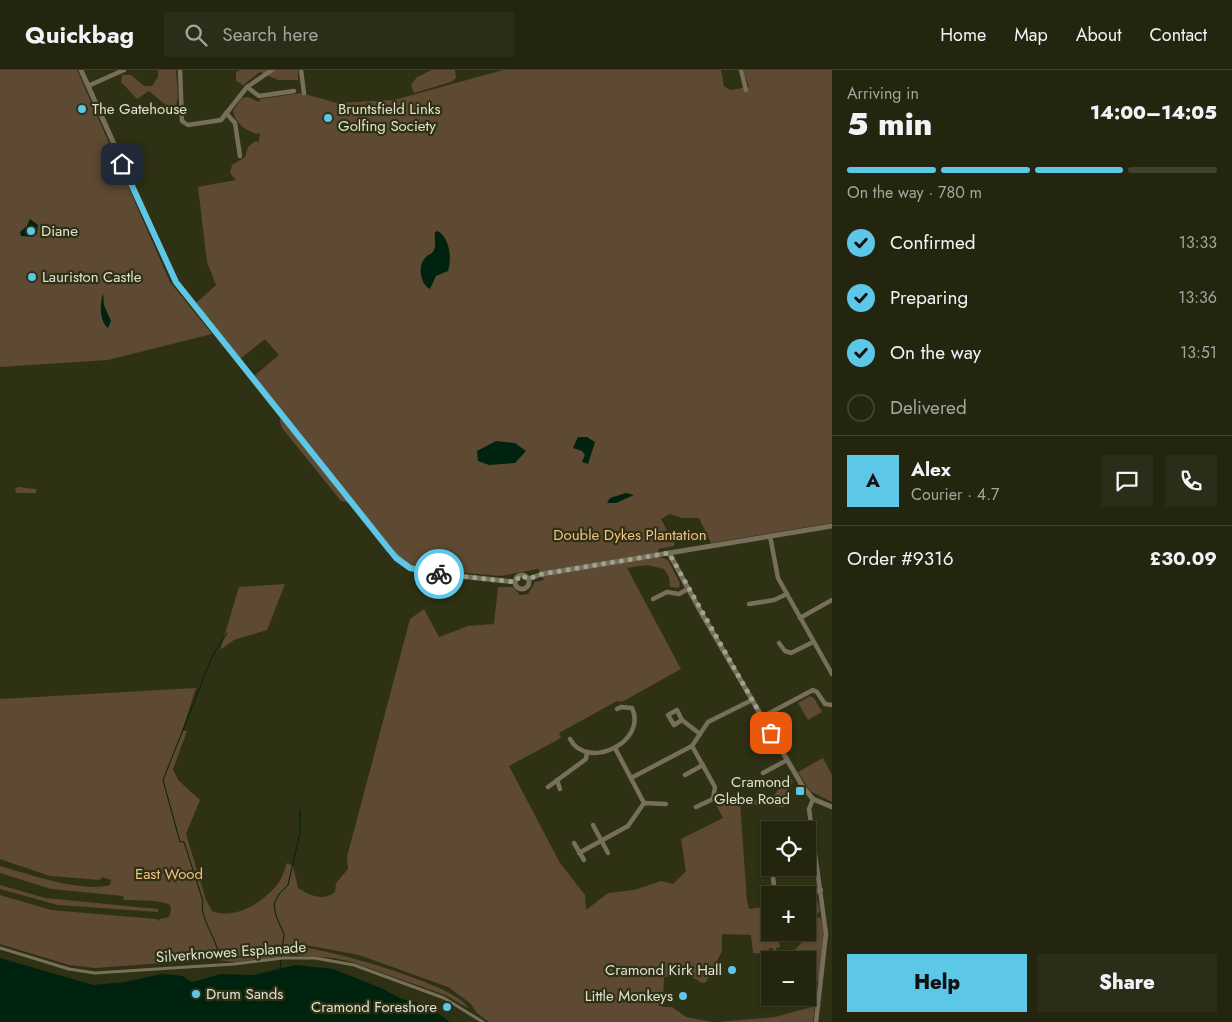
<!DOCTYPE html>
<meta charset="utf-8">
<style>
body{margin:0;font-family:Jost,sans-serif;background:#2b2d18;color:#f1f3f6;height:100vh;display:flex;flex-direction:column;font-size:19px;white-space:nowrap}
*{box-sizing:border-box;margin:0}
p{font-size:16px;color:#a3a59e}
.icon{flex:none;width:28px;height:28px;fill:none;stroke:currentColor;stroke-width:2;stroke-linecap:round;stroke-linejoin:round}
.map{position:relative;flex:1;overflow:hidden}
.drawer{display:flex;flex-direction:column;background:#23250f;width:400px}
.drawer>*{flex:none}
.tools{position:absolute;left:761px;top:751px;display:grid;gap:10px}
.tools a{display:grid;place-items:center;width:55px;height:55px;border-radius:0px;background:#23250f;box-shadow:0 1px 4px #0004,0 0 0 1px #40422f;font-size:25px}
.pin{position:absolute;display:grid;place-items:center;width:42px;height:42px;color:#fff;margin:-21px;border-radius:10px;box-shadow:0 2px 8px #0006}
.courier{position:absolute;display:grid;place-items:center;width:50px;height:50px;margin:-25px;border:4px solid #5cc7e7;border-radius:50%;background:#fff;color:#222;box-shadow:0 1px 6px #0007}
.headline em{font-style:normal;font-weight:800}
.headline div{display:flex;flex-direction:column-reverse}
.headline{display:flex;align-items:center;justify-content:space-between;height:85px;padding:0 15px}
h1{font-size:32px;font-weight:800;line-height:38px}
.bar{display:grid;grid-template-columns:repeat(4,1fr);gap:8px 5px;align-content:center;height:60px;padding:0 15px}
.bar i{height:6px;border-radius:4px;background:#40422f}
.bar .selected{background:#5cc7e7}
.bar p{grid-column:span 4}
.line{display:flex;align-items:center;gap:12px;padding:0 15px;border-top:1px solid #40422f}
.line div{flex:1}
.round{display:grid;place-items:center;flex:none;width:52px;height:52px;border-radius:0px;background:#2b2d18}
ol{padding:0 15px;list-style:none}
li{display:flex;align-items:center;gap:15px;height:55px}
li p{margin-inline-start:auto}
li .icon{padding:5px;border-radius:50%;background:#5cc7e7;color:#111;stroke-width:4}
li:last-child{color:#a3a59e}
li i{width:28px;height:28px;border:2px solid #40422f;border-radius:50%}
.button{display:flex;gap:10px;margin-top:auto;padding:10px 15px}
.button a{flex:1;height:58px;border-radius:0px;background:#5cc7e7;color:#111;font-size:20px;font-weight:800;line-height:58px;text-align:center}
.button a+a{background:#2b2d18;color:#f1f3f6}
header{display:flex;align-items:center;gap:30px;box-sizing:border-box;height:70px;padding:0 25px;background:#23250f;border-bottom:1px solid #40422f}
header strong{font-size:24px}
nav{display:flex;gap:28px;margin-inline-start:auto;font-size:18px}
.search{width:350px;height:45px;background:#2b2d18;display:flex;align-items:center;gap:12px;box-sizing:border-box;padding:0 18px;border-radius:0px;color:#a3a59e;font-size:19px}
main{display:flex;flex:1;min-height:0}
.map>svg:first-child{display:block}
.green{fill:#5e4932}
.water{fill:#00230f}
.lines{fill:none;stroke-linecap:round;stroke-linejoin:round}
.stream{stroke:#00230f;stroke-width:1}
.pedestrian{stroke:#776f5b;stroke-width:3}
.minor{stroke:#776f5b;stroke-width:4.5}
.tertiary{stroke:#776f5b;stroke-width:5}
.done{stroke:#a1a38e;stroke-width:5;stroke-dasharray:0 9}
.route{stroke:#5cc7e7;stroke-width:6}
.poi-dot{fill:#5cc7e7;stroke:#2f3114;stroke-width:2}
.labels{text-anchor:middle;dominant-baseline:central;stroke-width:4.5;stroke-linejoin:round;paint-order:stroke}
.poi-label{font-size:15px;fill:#dfe0d0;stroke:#2f3114;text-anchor:start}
.park-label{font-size:15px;fill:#f6bf81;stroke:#2f3114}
.street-label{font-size:15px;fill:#dfe0d0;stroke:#2f3114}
</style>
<header>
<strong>Quickbag</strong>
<div class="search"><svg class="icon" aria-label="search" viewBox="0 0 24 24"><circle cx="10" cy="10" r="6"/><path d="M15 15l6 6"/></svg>Search here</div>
<nav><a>Home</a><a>Map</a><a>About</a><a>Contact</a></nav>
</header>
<main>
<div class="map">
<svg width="832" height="952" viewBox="0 0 832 952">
<rect width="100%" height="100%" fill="#2f3114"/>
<g class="green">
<path d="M0,0h77l93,212 42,52 -104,26 -108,7z"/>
<path d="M158,0h18l2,27 -2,8 -8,2 -19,-16 -12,8 -16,-17 1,-7h9l13,11h8l6,-9z"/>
<path d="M241,0h57v10h-20l-18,-8 -17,13 -7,-4v-9z"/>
<path d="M432,0h23l1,8 -5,4 -37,11 -3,-8 6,-8z"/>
<path d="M503,0h218l3,16 6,4 19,-3 -6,-17h89v453l-121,20 -12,-25h-17l-12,-4 -9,5 7,13 7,6 -1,8 -16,3 1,8 9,3 12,23 -1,5 -9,-1 -1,-10 -5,-8 -17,-4 -20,3 54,101 -59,33 -5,-1 -58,32 2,5 -52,28 51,97 25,32 1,15 22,-17 26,-3 27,-9 12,3 13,-13 -5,-32 42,-21 -10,-19 3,-6 17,6 37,2 19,-26 4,7 -6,9 -3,16 -44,-4 7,98 2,8 21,-3v26l14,1v7l-5,1 1,6 -4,1v4h-3v-4h-4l-1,6 26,-3 9,-10 -1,-8 6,-1v-11l11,-4 2,2 3,16 -5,46h-3l-2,12h-6v-33h-38v33h-4l2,-39 -15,-1 -2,-18 -29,-1v17l-16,31 -4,1 -15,-9 -23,3 -1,30h9l14,10 26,5h-223l-12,-9 -7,-10 -22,-16 -89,-32 -59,-11 -26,6h-13l-5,4 -50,6 -111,8 -26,-3 -69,-21v-49l51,15 105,9 3,2 1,-2 9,-2 2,-7 -1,-5c-12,-6 -32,-4 -46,-5l-1,-4 -72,-7 -51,-16v-7c28,8 82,27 110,19l1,-5 -9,-3 -2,3 -50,-4 -50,-17v-160l196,-11 -14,43h5l-14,38 5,11 22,20 -14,34 20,66 6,11c23,9 50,-8 65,-26 5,-6 7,-14 10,-22l6,3 5,22c11,7 25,14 37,4l1,-9 12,-14 -1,-12 63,-238 14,-10 15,28 29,-11 26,-2 4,-37h15l7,8 8,-1 7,-12 9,-2 -6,-11 -38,7 -76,-7 -18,-6 -14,-12 -36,-47 -15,-3 -59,-73 -2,-5 1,-13 -27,-34 25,-21 -14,-16 -25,20 -44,-56 20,-18 -9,-23 -9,-75 38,-7 -6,-7 2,-8 13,-8 3,-10 7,-6 4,1 1,-9 -4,1c-12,-5 -20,-10 -23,-23l9,-13 6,-1 11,5 1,-3 41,-6 36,10 57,-3z"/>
<path d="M18,417l18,2v4h-20l-1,-4z"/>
<path d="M285,514l-18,46 -33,10 -14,10 19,-63z"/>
<path d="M810,626l4,2 8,14 -14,8 -10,-17z"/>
<path d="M823,688l9,17v27l-22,-11 -12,-19z"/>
<path d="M0,815l45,13 113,11v3l-100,-7 -58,-16z"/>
<path d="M818,831l2,11 -12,5v-14z"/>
<path d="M295,877c24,-2 167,40 173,61l-23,-13 -93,-33 -18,-4 -40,-3 -60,7 -18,-2 37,-4z"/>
<path d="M815,936l-2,16h-95l57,-5z"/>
</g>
<g class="water">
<path d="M30,149l8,6 -1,9 -4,3 -12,-1 -1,-4 7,-6z"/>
<path d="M438,161c12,8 14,27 10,40l-12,5 -6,13c-10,-5 -13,-24 -4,-32 3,-3 4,-2 7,-5 4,-6 1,-14 2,-20z"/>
<path d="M103,223l1,12 7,16 -3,7c-9,-8 -8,-23 -5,-35z"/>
<path d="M578,367h9l8,5 -7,22 -6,-2 3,-7 -3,-4 -9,-3z"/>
<path d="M496,371l19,2 11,8 -11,12 -26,2 -11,-4 -1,-10z"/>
<path d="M626,423l8,2 -18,8h-9l3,-5z"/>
<path d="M0,888l93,27 32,-3 36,-8 21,2 10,6 29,-8 33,1 41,-10 38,4 48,19 21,11 25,6 23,17h-450z"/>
</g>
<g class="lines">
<g class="stream">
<path d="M218,884c-2,-19 -19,-35 -15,-53l-19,-59h-4l-17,-62 49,-123 15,-24"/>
<path d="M280,899l4,-35 -8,-18 -2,-12 5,-10 9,-9 12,-52v-23"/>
</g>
<path class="pedestrian" d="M0,878l69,21 26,4 139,-9 49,-6h32l39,7 90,33 39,24"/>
<g class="minor">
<path d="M180,0l2,51 6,4 33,-5 26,-33 25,-17"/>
<path d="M301,0l3,23"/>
<path d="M741,0l5,20"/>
<path d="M88,16l36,-16"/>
<path d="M247,17l12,9 35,-5"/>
<path d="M226,43l9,10 5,33"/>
<path d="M770,466l8,42 54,96"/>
<path d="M653,529l14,-7 12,2 9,-5"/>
<path d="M749,534l25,-4 13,-6"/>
<path d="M800,548l32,-18"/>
<path d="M779,573l6,8 6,2 22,-11"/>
<path d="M677,640l5,10 -8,5 -6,-10z"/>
<path d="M762,647l51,-27 4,2 8,12 7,1"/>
<path d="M682,650l18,14"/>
<path d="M570,669c17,32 78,3 62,-31l-11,-1 -4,2"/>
<path d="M692,676l23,41 -2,12 -17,8"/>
<path d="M615,678l29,55"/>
<path d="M763,703l24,-13"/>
<path d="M685,705l18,-10"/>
<path d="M631,708l61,-32 16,-24 44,-22"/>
<path d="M557,710l3,9"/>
<path d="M548,717l38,-28 1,-7"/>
<path d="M813,729l-4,10 17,125 -10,88"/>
<path d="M593,755l15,28"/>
<path d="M768,759l2,21"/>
<path d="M574,773l10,17"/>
<path d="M579,783l49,-27 16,-23 22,1"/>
<path d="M772,798l3,27"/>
<path d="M805,825l16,-5"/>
</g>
<g class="tertiary">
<path d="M81,0l95,213 212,266 22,19 21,5 84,9"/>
<path d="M669,483l33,61 101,173 10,12 19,8"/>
<circle cx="522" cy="512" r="7"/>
<path d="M528,509l14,-5 290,-48"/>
</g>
</g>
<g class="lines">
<path class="done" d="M439,504l76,8 6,-7 7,4 14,-5 127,-21 102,180"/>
<path class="route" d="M122,94l54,118 220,276 14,10 29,6"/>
</g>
<g class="poi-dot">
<circle cx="82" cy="39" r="5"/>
<circle cx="328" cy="48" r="5"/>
<circle cx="31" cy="161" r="5"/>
<circle cx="32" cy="207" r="5"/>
<rect x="795" y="716" width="10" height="10" rx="2.5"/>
<circle cx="732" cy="900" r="5"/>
<circle cx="196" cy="924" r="5"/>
<circle cx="683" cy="926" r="5"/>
<circle cx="447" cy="937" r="5"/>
</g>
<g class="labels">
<g class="poi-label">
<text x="92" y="39">The Gatehouse</text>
<text x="338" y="39">Bruntsfield Links<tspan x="338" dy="17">Golfing Society</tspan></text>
<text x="41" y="161">Diane</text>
<text x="42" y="207">Lauriston Castle</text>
<text x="790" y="712" text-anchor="end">Cramond<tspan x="790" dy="17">Glebe Road</tspan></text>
<text x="722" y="900" text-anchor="end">Cramond Kirk Hall</text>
<text x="206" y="924">Drum Sands</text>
<text x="673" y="926" text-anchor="end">Little Monkeys</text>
<text x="437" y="937" text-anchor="end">Cramond Foreshore</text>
</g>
<g class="park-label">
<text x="630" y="465">Double Dykes Plantation</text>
<text x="169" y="804">East Wood</text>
</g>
<g class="street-label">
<text transform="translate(231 882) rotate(-4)">Silverknowes Esplanade</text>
</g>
</g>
</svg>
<div class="tools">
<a><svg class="icon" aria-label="locate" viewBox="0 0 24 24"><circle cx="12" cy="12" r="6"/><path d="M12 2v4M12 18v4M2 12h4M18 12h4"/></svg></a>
<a>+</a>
<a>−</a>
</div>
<div class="pin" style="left:771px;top:663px;background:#ea580c"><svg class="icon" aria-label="bag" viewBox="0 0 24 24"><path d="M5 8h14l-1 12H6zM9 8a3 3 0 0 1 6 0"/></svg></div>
<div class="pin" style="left:122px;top:94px;background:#1f2937"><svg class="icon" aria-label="home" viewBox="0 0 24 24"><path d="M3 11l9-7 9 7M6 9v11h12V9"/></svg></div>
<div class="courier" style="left:439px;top:504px"><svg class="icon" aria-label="bike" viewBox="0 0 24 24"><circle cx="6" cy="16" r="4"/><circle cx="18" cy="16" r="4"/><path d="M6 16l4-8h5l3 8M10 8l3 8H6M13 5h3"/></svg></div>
</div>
<section class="drawer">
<div class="headline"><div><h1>5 min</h1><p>Arriving in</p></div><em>14:00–14:05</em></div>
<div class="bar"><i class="selected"></i><i class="selected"></i><i class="selected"></i><i></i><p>On the way · 780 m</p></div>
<ol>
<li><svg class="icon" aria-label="check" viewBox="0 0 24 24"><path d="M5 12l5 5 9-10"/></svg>Confirmed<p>13:33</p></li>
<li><svg class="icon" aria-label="check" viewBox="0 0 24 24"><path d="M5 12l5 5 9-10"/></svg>Preparing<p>13:36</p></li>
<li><svg class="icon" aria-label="check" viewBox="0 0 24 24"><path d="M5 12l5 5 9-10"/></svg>On the way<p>13:51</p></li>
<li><i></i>Delivered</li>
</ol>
<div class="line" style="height:90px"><b class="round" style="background:#5cc7e7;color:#111">A</b><div><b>Alex</b><p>Courier · 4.7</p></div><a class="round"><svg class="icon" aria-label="chat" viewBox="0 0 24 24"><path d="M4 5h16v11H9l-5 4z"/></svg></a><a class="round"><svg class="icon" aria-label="phone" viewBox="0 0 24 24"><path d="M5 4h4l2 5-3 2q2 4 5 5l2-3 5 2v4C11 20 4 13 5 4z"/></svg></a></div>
<div class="line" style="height:65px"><div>Order #9316</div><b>£30.09</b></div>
<div class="button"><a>Help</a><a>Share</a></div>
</section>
</main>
